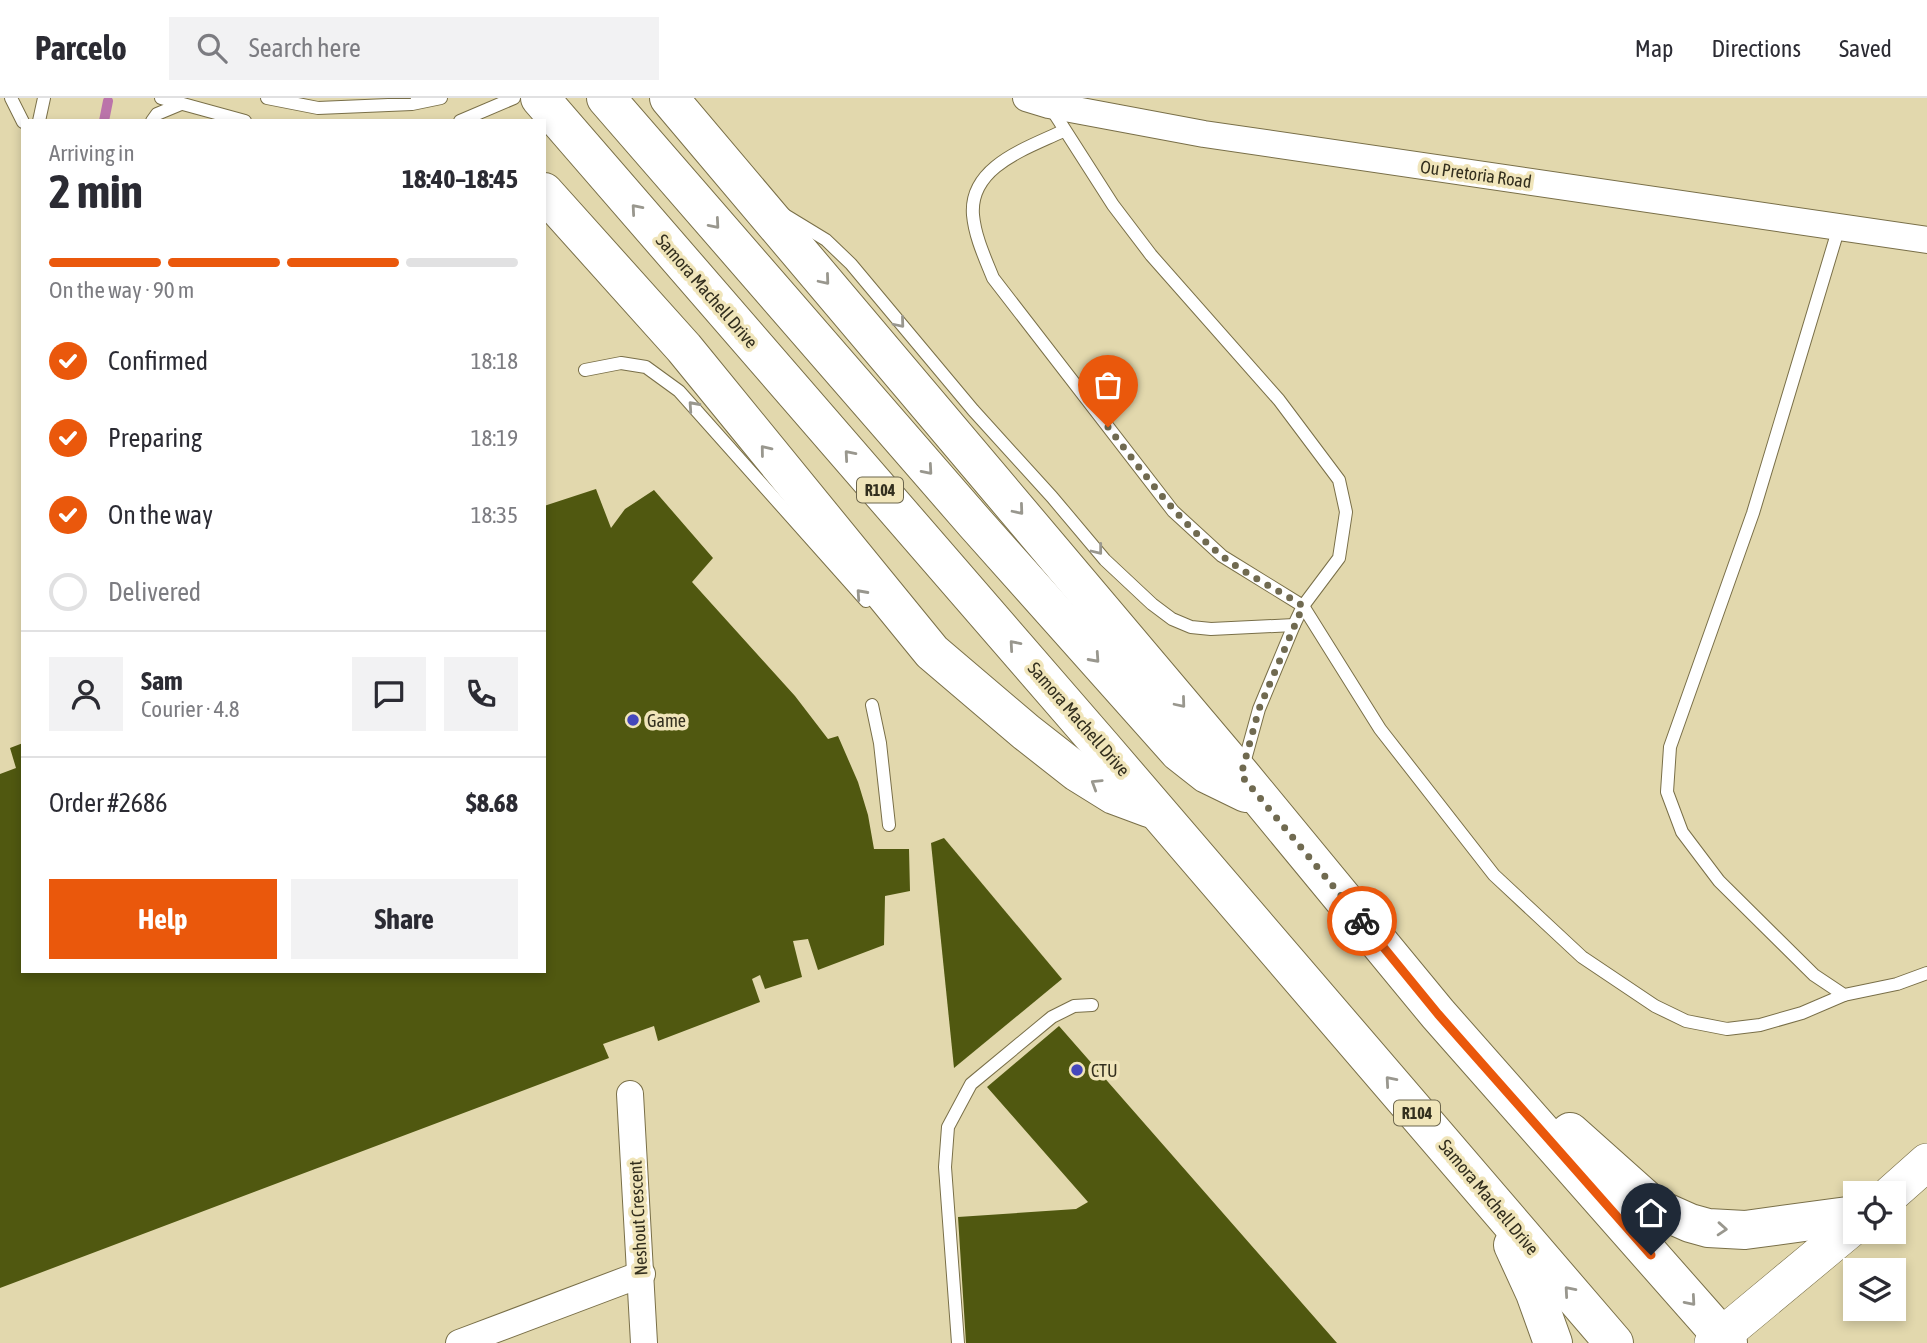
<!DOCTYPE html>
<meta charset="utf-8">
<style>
body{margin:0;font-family:"Asap Condensed",sans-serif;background:#f2f2f3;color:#2b2b33;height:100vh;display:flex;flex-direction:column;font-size:26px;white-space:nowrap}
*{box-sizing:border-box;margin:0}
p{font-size:23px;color:#7c7c81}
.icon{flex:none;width:38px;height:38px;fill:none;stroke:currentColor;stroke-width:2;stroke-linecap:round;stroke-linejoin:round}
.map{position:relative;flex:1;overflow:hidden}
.side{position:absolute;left:21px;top:21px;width:525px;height:854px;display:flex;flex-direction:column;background:#fff;border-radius:0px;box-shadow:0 4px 10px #0003}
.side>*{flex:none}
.fabs{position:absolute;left:1843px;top:1083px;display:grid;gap:14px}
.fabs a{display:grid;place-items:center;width:63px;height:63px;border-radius:0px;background:#fff;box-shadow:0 4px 10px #0003;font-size:35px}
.pin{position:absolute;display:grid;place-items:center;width:60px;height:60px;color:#fff;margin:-72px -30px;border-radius:50% 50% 50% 0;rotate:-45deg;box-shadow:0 0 7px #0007}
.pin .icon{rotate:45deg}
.courier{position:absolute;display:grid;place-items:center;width:70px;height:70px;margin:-35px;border:5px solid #ea580c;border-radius:50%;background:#fff;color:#222;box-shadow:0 2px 9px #0007}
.summary em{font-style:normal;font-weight:700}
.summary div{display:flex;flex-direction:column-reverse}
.summary{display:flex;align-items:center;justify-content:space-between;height:119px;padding:0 28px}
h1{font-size:46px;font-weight:700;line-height:52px}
.bar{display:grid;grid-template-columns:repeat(4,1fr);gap:10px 7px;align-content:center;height:84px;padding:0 28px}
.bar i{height:9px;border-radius:5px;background:#e1e1e2}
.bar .on{background:#ea580c}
.bar p{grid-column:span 4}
.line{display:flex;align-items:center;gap:18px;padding:0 28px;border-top:2px solid #e1e1e2}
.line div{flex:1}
.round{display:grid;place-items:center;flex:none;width:74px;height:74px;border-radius:0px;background:#f2f2f3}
ol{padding:0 28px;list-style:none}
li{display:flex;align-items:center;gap:21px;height:77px}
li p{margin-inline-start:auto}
li .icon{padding:7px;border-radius:50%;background:#ea580c;color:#fff;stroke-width:4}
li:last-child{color:#7c7c81}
li i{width:38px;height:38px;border:4px solid #e1e1e2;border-radius:50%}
.action{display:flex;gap:14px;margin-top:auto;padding:14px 28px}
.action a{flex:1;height:80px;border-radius:0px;background:#ea580c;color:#fff;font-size:28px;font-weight:700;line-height:80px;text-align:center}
.action a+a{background:#f2f2f3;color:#2b2b33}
header{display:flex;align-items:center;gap:42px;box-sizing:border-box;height:98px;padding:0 35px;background:#fff;border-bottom:2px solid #e1e1e2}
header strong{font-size:33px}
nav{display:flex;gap:38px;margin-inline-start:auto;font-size:24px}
.search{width:490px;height:63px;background:#f2f2f3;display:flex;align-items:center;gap:18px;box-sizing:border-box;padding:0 24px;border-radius:0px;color:#7c7c81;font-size:26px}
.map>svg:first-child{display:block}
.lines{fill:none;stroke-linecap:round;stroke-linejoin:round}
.stream{stroke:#bb74aa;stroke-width:10}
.building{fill:#505810}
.service-casing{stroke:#796f48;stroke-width:14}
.minor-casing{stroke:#796f48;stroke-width:28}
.secondary-casing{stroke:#796f48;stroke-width:38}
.primary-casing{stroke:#796f48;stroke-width:40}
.service{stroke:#fff;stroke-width:12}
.minor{stroke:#fff;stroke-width:26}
.secondary{stroke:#fff;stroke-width:37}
.primary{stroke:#fff;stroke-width:38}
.oneway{stroke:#99978e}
.done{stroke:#706a50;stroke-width:7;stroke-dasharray:0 12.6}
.route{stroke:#ea580c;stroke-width:9}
.poi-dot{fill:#4447bc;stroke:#f0e5ba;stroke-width:2.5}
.labels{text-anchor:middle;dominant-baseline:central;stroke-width:7;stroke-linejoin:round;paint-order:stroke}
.shield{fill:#f0e5ba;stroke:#6c664d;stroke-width:2}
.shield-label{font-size:16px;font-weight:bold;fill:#332f1e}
.street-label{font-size:18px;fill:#332f1e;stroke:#f0e5ba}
.poi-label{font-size:18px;fill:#332f1e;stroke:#f0e5ba;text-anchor:start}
</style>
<header>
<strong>Parcelo</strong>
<div class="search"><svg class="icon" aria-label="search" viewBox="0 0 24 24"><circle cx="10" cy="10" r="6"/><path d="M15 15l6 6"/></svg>Search here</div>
<nav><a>Map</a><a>Directions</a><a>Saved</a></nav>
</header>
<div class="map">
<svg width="1927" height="1245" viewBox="0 0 1927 1245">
<rect width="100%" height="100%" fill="#e2d8ad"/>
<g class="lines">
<path class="stream" d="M104,23l4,-20"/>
</g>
<g class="building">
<path d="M596,391l15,39 14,-19 29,-19 59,68 -21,24 103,114 33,43 10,-3 20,46 10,33 6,34h35l1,42 -25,5 -1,49 -66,25 -10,-31 -15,2 9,36 -37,12 -5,-14 -8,4 8,23 -102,39 -4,-15 -51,18 6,14 -609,230v-514l16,-6 -6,-20 13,-5v228h521v-465z"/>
<path d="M944,740l118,141 -108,89 -23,-225z"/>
<path d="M1059,928l278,317h-371l-8,-126 118,-8 12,-7 -101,-115z"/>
</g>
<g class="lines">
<g class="service-casing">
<g id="service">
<path d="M11,0l12,24"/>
<path d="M161,0l84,23"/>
<path d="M267,0l51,10 94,-4 29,-6"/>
<path d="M1049,7l64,100 38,50 128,145 60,80 7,32 -7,46 -36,48 -9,19 -35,84 -16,58"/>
<path d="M39,23l5,-23"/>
<path d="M152,23l5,-7 24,-10"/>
<path d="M460,23l54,-23"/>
<path d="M1063,33c-35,17 -94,35 -90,84 2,22 12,43 20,63l180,233 49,45 81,50 77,123 114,146 88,82 73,49 31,15 41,8 33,-4 42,-12 42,-18"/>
<path d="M785,117l41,25 25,24 122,146 79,87 53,63 47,44 20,15 19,8 20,2 83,-4"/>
<path d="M1839,129l-86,286 -83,234 -3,45 15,40 37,49 95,94 30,20 53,-11 30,-11"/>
<path d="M585,272l36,-7 25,4 33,24 187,210"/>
<path d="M872,607l8,38 9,82"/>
<path d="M958,1245l-13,-176 3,-40 23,-43 81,-67 22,-11 18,-1"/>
</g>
</g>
<g class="minor-casing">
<g id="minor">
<path d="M1026,0l23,7 155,29 723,106"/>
<path d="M630,996l14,249"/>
<path d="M459,1245l183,-69"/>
</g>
</g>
<g class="secondary-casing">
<g id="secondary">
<path d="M1891,1096l36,-32"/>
<path d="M1713,1245l142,-118"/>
</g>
</g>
<g class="primary-casing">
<g id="primary">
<path d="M540,0l564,651 510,594"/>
<path d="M606,0l369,425 204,229 28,22 39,19"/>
<path d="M669,0l572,677 197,239 290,329"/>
<path d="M544,94l140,156 248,304 94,80 51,40 37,23 35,13"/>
<path d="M1570,1034l84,75 36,16 18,5 37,2 110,-15"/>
<path d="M1513,1147l22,48 18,50"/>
</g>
</g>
<use href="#service" class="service"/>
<use href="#minor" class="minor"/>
<use href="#secondary" class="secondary"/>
<use href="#primary" class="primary"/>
</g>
<defs><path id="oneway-chevron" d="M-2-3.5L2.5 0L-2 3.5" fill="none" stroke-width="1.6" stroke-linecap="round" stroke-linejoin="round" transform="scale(1.75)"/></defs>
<g class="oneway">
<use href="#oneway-chevron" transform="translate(636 111) rotate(-131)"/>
<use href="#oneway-chevron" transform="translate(715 126) rotate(49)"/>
<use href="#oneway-chevron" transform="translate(825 182) rotate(50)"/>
<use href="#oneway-chevron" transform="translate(900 225) rotate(50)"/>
<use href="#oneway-chevron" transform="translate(693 308) rotate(-132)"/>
<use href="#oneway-chevron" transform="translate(765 352) rotate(-129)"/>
<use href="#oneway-chevron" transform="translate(849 357) rotate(-131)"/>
<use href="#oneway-chevron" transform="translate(928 372) rotate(49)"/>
<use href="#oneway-chevron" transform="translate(1019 412) rotate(50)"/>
<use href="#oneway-chevron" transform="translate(1098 452) rotate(52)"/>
<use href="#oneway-chevron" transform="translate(861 496) rotate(-132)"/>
<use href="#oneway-chevron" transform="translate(1014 547) rotate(-131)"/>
<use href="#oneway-chevron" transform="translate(1095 560) rotate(48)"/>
<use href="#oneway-chevron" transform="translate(1181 605) rotate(50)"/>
<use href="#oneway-chevron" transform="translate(1096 686) rotate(-148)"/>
<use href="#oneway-chevron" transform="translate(1390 983) rotate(-131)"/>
<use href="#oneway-chevron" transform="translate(1722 1131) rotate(4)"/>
<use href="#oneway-chevron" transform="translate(1569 1193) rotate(-131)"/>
<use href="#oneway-chevron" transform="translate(1691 1203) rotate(49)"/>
</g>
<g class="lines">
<path class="done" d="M1108,329c35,45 68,92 113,128 25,20 56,34 82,51l-44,103 -18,66 121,146"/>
<path class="route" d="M1362,823l76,93 213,241"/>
</g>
<g class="poi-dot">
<circle cx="633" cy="622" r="7"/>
<circle cx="1077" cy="972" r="7"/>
</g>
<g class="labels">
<g class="shield">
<rect x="857" y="379.5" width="46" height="25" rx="5"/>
<rect x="1394" y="1002.5" width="46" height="25" rx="5"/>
</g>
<g class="shield-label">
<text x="880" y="392">R104</text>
<text x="1417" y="1015">R104</text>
</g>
<g class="street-label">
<text transform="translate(1476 76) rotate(8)">Ou Pretoria Road</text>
<text transform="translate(707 193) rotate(49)">Samora Machell Drive</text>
<text transform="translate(1079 621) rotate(49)">Samora Machell Drive</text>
<text transform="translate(1489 1099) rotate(50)">Samora Machell Drive</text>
<text transform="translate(638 1120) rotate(-93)">Neshout Crescent</text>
</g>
<g class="poi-label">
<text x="647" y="622">Game</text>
<text x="1091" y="972">CTU</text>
</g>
</g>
</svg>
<div class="fabs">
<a><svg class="icon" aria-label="locate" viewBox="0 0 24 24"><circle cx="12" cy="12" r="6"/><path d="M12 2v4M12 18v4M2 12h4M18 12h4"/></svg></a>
<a><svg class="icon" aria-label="layers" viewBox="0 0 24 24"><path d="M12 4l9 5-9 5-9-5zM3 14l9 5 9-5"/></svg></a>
</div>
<div class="pin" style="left:1108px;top:329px;background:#ea580c"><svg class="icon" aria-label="bag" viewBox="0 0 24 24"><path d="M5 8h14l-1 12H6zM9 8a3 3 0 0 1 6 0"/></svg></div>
<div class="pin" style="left:1651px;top:1157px;background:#1f2937"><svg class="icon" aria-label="home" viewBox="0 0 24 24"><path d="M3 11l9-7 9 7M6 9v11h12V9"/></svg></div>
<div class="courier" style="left:1362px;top:823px"><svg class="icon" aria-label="bike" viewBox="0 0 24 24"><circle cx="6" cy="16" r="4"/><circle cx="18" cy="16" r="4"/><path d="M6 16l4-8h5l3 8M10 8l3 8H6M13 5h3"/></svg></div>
<section class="side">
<div class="summary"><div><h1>2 min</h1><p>Arriving in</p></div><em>18:40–18:45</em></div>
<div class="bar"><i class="on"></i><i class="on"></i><i class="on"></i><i></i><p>On the way · 90 m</p></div>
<ol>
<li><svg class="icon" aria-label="check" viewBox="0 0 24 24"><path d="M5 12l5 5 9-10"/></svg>Confirmed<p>18:18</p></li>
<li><svg class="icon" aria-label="check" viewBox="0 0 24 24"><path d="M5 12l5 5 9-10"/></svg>Preparing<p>18:19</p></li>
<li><svg class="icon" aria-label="check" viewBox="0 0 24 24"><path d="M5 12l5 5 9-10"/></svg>On the way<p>18:35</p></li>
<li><i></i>Delivered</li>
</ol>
<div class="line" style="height:126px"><a class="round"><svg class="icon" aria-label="person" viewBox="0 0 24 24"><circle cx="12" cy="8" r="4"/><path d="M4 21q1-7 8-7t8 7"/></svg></a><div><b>Sam</b><p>Courier · 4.8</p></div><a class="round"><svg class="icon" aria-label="chat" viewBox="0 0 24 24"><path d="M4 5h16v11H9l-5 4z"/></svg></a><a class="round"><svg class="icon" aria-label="phone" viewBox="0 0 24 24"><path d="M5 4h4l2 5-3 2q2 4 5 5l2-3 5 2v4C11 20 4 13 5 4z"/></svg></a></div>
<div class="line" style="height:91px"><div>Order #2686</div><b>$8.68</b></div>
<div class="action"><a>Help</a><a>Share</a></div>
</section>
</div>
